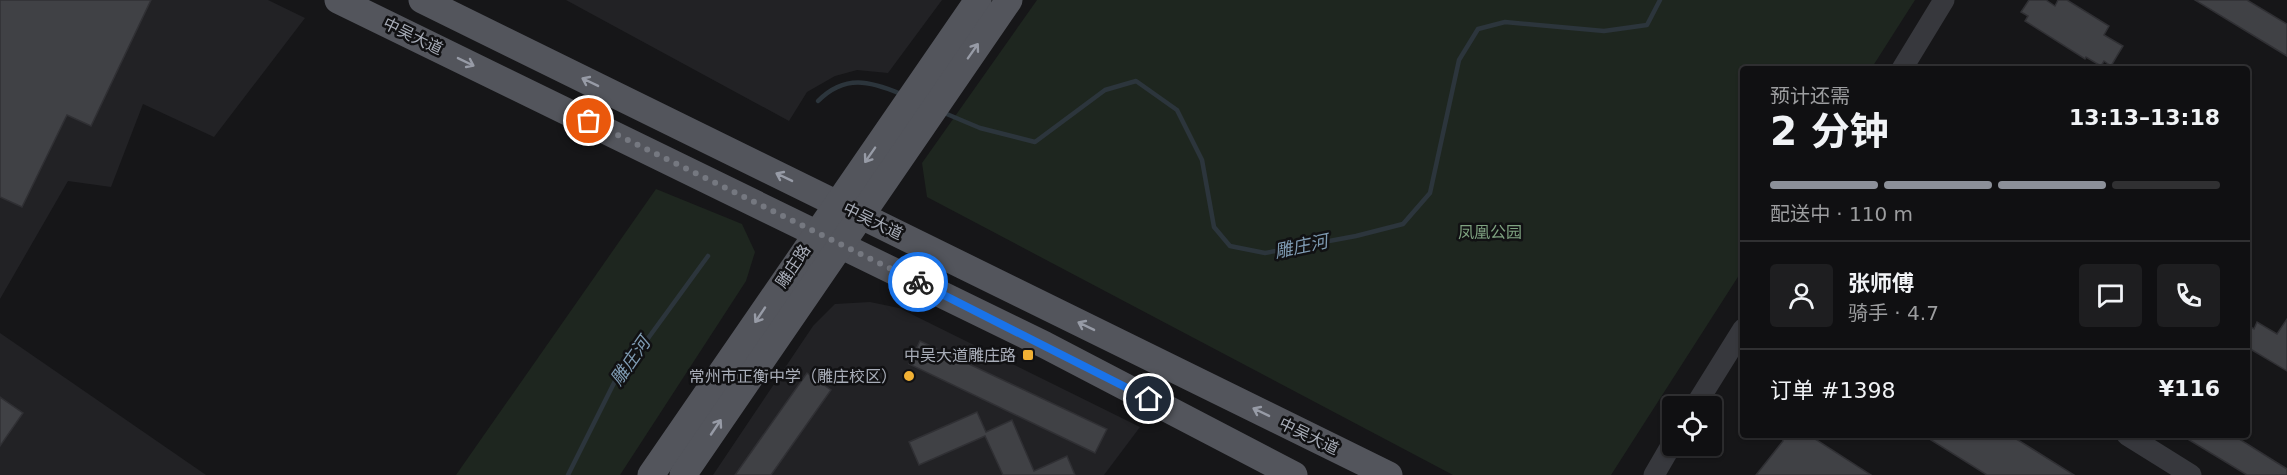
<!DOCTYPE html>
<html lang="zh">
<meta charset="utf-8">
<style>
body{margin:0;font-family:"DejaVu Sans","Noto Sans SC",sans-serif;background:#1e1e20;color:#f1f3f6;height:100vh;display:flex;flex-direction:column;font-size:22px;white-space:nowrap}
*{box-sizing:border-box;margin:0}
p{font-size:20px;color:#9c9d9f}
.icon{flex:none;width:33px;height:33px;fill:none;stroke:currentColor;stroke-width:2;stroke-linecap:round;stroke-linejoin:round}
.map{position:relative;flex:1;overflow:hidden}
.details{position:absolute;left:1740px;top:66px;width:510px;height:372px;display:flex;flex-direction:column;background:#101012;border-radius:6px;box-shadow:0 2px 4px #0004,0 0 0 2px #303032}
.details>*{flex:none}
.fabs{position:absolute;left:1662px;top:396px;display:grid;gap:12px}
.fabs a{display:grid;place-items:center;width:60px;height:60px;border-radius:6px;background:#101012;box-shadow:0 2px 4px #0004,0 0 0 2px #303032;font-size:30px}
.pin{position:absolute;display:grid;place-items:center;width:51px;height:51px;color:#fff;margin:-26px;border:3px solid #fff;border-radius:50%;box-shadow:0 2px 6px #0007}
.courier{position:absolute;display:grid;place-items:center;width:60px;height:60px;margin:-30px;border:4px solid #1a73e8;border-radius:50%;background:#fff;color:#222;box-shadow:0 2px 8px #0007}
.head em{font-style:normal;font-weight:700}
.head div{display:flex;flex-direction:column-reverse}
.head{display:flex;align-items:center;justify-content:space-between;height:102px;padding:0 30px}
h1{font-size:39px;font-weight:700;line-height:45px}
.bar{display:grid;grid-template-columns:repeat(4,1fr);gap:9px 6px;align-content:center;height:72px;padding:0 30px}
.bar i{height:8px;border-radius:4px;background:#303032}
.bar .current{background:#8c9099}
.bar p{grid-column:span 4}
.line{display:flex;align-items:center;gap:15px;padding:0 30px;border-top:2px solid #303032}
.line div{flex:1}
.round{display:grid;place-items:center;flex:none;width:63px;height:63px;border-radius:6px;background:#1e1e20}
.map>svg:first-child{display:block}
.built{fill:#222225}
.green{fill:#1e261f}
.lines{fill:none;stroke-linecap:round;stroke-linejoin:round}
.stream{stroke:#2c353c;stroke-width:4.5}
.building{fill:#404145;stroke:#303034;stroke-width:1.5}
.minor{stroke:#37383d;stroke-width:21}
.major{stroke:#53555c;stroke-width:27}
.oneway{stroke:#979ba6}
.done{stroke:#757880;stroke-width:6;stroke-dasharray:0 10.8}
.route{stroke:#1a73e8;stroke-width:8}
.poi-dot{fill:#f2b134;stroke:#111113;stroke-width:2}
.labels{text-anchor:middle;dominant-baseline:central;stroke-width:5;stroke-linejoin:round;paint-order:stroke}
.street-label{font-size:16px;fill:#a8adb8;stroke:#111113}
.park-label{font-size:16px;fill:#7fa381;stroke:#111113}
.poi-label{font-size:16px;fill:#a8adb8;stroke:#111113;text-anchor:end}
.water-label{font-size:18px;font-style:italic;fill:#7f9bb3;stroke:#111113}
</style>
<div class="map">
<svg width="2287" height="475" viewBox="0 0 2287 475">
<rect width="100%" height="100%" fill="#161618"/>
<g class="built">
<path d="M0,0h268l37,18 -91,119 -71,-33 -32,83 -43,-6 -68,118z"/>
<path d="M566,0h376l-54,73 -31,-3 -22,6 -28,16 -18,29z"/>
<path d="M870,302l29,6 241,119 -36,48h-391l100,-149 22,-22z"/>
<path d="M0,333l206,142h-206z"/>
</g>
<g class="green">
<path d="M1037,0h878l-44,69h-128v200l-132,206h-158l-526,-278 -5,-34z"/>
<path d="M656,189l86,35 13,28 -9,29 -126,194h-164z"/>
</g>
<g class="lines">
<g class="stream">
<path d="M818,101c27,-27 52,-20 83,-7"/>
<path d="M942,112l38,16 55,14 70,-52 31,-9 41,29 25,50 12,67 16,19 35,7 91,-17 47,-12 27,-31 29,-133 19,-31 27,-7 99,9 43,-6 13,-25"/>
<path d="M568,475l49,-98 32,-40 59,-81"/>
</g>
</g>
<g class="building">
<path d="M0,0h151l-60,126 -24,-11 -45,92 -22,-10z"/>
<path d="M2029,0h17l9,6 3,-6h9l42,26 -5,9 19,11 -12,20 -7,-5 -3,5 -15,-9 -1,2 -60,-38 3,-5 -7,-4z"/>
<path d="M2195,0h52l40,24v32z"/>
<path d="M2287,319v52l-40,-24v-22l7,4 3,-7 20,12z"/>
<path d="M920,341l187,88 -12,24 -186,-89z"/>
<path d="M807,373l24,17 -60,85h-36z"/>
<path d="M0,397l23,16 -23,33z"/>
<path d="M977,412l9,20 26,-12 22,51 33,-15 8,19h-72l-18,-39 -66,29 -10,-23z"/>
<path d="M1781,435h28l62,40h-115l27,-34z"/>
<path d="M1923,435h87l64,40h-87z"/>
<path d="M2181,435h52l54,34v6h-40z"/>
</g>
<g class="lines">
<g class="minor">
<path d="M1902,69l42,-69"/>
<path d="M1695,406l48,-77"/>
<path d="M2127,435l64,40"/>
<path d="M1654,475l18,-31"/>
</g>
<g class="major">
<path d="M338,0l707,345 249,130"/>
<path d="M422,0l967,475"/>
<path d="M651,475l327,-475"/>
<path d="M683,475l326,-475"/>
</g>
</g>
<defs><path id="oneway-shaft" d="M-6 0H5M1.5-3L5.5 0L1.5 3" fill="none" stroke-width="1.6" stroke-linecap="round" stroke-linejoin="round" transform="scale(1.5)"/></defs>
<g class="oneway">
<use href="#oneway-shaft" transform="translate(973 51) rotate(-55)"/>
<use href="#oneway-shaft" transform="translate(466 62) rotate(26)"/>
<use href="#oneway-shaft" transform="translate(590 82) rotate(-154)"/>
<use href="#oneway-shaft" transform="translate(870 155) rotate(125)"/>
<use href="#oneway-shaft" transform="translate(784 177) rotate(-154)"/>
<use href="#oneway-shaft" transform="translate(760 315) rotate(124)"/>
<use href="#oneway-shaft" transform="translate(1086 326) rotate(-154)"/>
<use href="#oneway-shaft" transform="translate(1261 412) rotate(-154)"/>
<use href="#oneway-shaft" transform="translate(716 427) rotate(-56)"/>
</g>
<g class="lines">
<path class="done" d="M589,121l329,161"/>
<path class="route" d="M918,282l231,117"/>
</g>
<g class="poi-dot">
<rect x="1022" y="349" width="12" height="12" rx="3"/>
<circle cx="909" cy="376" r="6"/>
</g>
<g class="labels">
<g class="street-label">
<text transform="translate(413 36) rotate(26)">中吴大道</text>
<text transform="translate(873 221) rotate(26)">中吴大道</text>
<text transform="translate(793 266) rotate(-56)">雕庄路</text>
<text transform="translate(1309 436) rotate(26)">中吴大道</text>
</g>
<g class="park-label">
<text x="1490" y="232">凤凰公园</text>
</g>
<g class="poi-label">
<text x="1016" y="355">中吴大道雕庄路</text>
<text x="897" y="376">常州市正衡中学（雕庄校区）</text>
</g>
<g class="water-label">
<text transform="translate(1301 246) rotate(-12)">雕庄河</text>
<text transform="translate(630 361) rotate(-55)">雕庄河</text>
</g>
</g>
</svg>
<div class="fabs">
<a><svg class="icon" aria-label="locate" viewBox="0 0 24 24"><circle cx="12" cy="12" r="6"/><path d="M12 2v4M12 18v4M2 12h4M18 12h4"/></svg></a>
</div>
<div class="pin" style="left:589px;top:121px;background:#ea580c"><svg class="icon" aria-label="bag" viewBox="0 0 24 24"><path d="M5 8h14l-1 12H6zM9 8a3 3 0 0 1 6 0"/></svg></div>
<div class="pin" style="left:1149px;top:399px;background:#1f2937"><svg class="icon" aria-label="home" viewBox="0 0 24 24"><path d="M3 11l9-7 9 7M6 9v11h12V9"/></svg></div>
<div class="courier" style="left:918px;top:282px"><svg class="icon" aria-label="bike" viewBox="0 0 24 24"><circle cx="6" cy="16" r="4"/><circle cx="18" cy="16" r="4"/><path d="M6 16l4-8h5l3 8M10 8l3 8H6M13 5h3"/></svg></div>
<section class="details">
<div class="head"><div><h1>2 分钟</h1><p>预计还需</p></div><em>13:13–13:18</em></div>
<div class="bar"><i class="current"></i><i class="current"></i><i class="current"></i><i></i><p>配送中 · 110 m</p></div>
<div class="line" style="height:108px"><a class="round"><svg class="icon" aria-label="person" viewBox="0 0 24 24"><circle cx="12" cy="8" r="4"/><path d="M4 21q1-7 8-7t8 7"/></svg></a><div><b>张师傅</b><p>骑手 · 4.7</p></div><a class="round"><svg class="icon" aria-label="chat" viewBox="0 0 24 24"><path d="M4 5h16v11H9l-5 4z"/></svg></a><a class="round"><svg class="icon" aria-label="phone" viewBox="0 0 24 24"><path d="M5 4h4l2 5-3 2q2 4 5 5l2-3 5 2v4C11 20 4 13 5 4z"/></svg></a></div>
<div class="line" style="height:78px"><div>订单 #1398</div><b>¥116</b></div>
</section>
</div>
